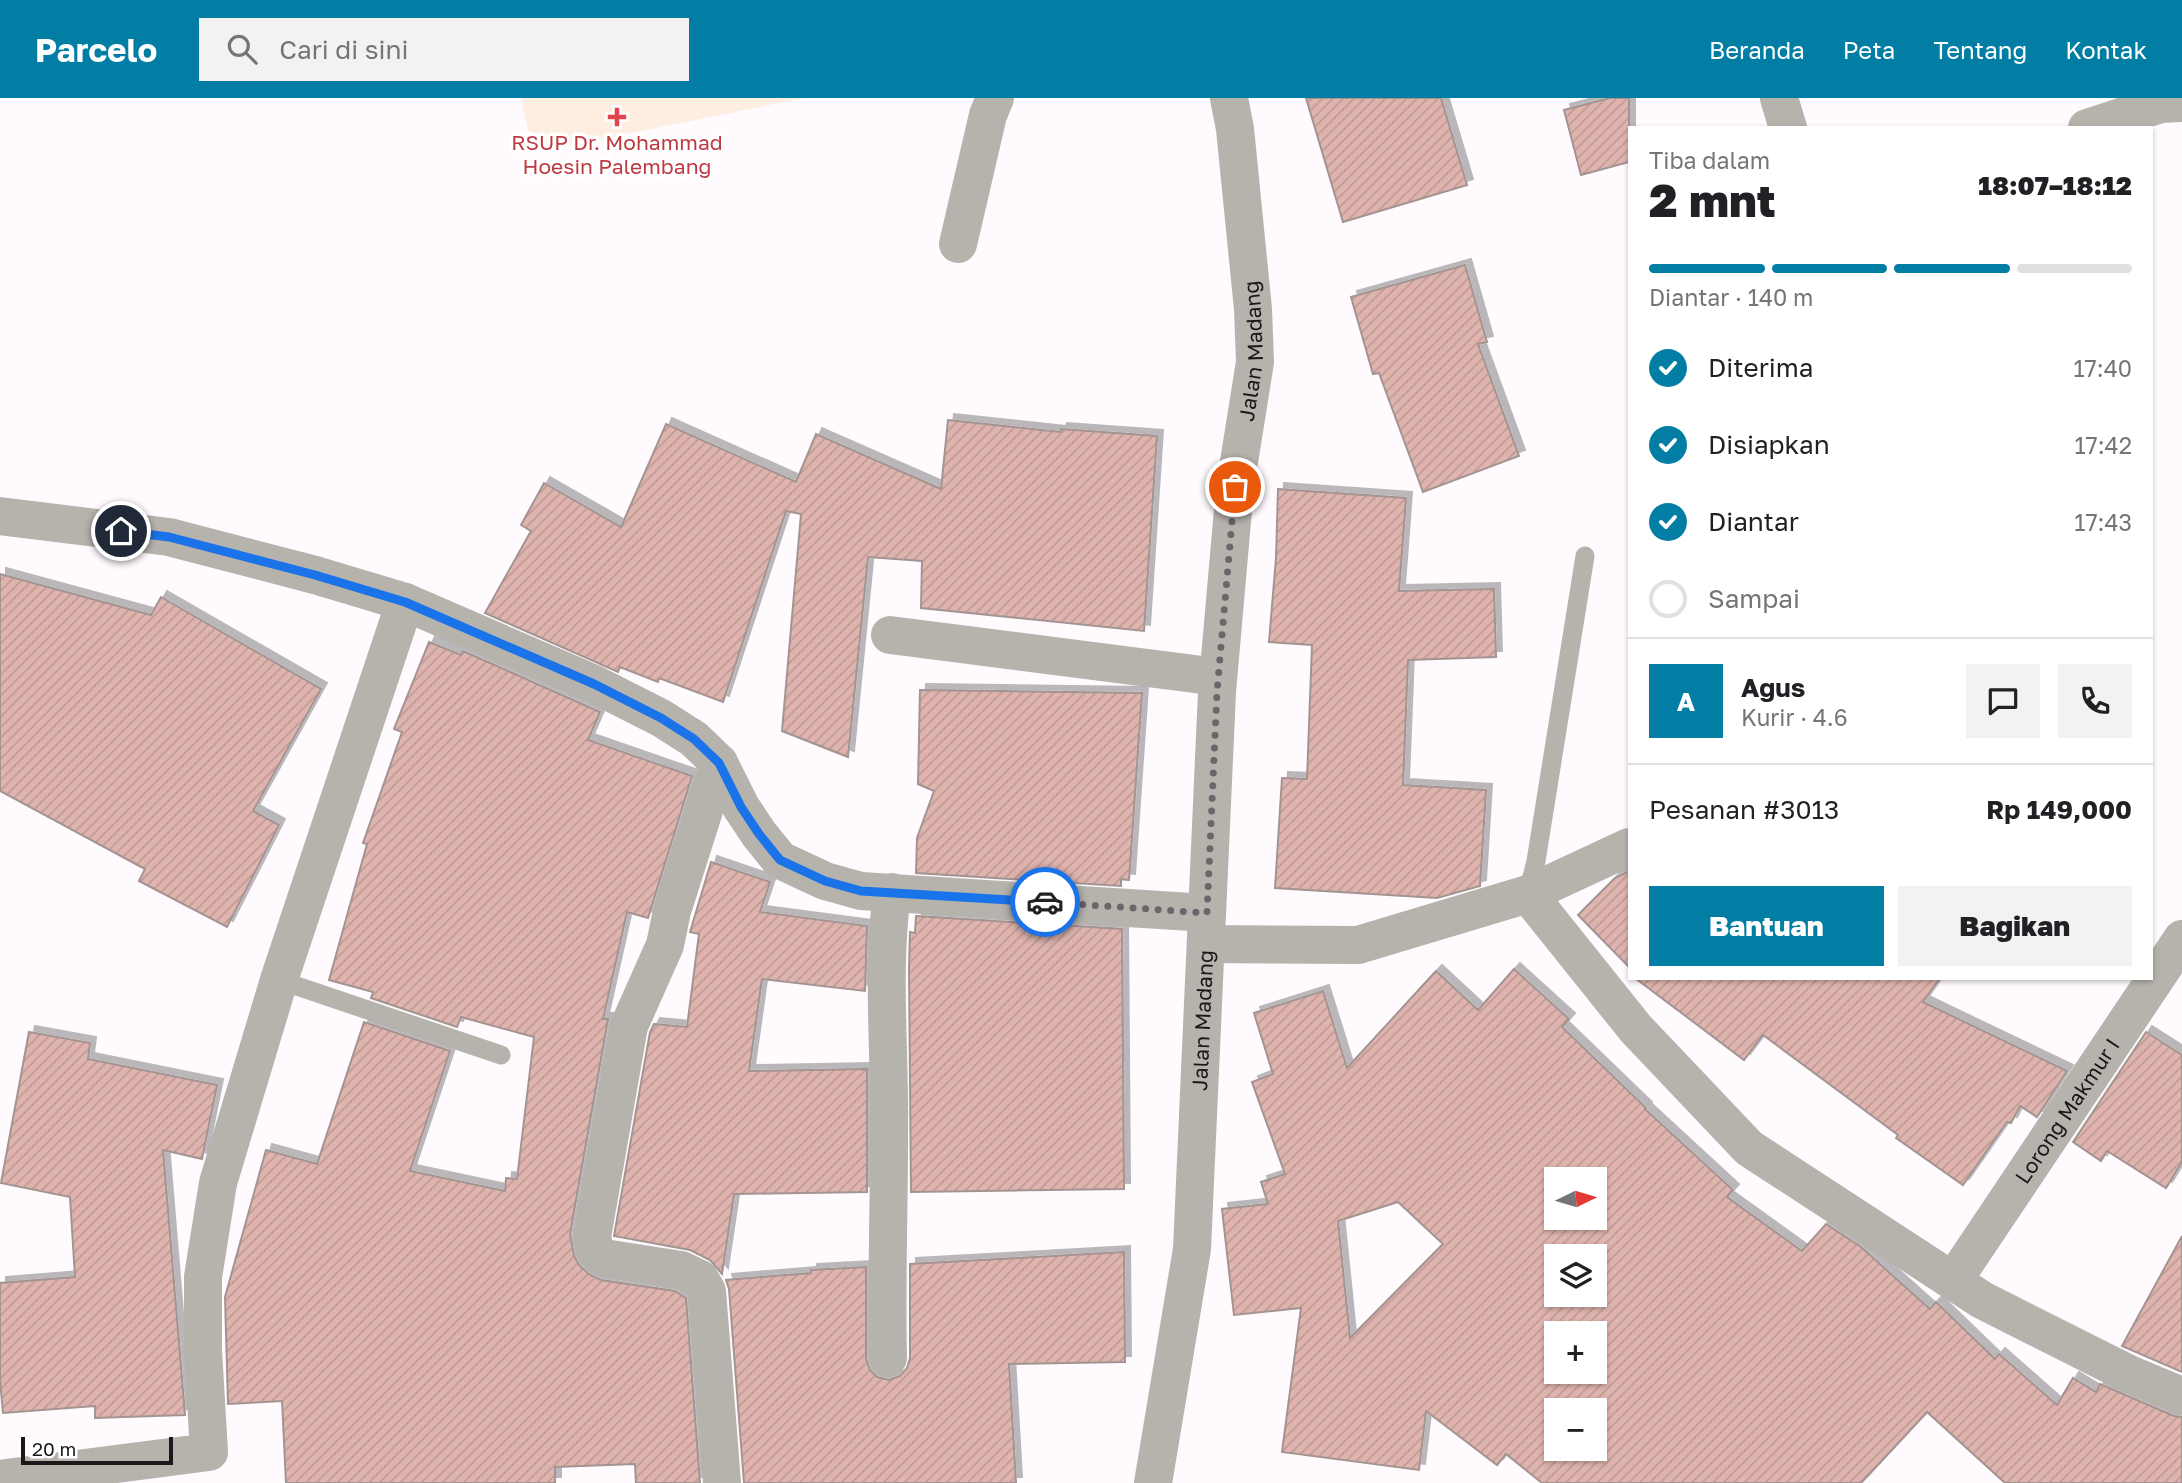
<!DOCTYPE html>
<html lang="id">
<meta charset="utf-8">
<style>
body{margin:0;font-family:"Golos Text",sans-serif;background:#f2f2f2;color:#202124;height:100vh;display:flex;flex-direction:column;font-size:26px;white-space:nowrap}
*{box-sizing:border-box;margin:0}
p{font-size:23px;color:#757577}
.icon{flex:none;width:38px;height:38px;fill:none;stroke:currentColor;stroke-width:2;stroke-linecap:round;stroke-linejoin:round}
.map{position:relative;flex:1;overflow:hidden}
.side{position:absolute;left:1628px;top:28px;width:525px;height:854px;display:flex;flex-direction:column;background:#fff;border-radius:0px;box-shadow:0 2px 5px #0004}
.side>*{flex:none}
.needle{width:46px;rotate:85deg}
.fabs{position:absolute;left:1544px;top:1069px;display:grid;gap:14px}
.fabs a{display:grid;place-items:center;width:63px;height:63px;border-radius:0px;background:#fff;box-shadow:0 2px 5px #0004;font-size:35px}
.scale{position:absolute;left:21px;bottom:18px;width:152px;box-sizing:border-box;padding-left:7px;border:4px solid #1b171b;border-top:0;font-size:19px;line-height:24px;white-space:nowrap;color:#1b171b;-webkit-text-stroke:5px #fff;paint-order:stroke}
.pin{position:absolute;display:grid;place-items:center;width:60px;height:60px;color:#fff;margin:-30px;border:4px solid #fff;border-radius:50%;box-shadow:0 2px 7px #0007}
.courier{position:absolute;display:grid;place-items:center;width:70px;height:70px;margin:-35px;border:5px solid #1a73e8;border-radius:50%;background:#fff;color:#222;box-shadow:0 2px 9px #0007}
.headline em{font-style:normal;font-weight:800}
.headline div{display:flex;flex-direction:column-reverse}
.headline{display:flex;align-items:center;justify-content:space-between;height:119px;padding:0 21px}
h1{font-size:46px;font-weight:800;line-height:52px}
.bar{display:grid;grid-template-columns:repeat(4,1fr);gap:10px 7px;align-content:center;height:84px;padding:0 21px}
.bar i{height:9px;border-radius:5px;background:#e0e0e0}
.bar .active{background:#027ea4}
.bar p{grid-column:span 4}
.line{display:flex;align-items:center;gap:18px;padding:0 21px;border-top:2px solid #e0e0e0}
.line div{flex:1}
.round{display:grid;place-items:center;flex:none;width:74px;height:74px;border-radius:0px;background:#f2f2f2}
ol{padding:0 21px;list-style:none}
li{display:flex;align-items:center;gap:21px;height:77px}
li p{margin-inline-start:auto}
li .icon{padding:7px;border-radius:50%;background:#027ea4;color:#fff;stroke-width:4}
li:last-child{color:#757577}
li i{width:38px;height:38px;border:4px solid #e0e0e0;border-radius:50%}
.primary-button{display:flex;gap:14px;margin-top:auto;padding:14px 21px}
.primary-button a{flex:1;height:80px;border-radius:0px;background:#027ea4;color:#fff;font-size:28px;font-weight:800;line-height:80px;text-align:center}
.primary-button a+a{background:#f2f2f2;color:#202124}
header{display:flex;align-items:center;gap:42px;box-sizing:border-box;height:98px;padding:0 35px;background:#027ea4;color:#fff}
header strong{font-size:33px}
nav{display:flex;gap:38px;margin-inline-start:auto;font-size:24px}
.search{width:490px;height:63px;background:#f2f2f2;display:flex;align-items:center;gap:18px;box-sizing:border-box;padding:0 24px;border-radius:0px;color:#757577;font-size:26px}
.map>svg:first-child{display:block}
.medical{fill:#fdeee1}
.building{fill:url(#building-hatch);stroke:#a39492;stroke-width:2;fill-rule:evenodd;filter:url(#shadow)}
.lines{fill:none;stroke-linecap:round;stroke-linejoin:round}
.service{stroke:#b6b3ad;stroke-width:19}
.minor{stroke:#b6b3ad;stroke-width:38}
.done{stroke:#6a666a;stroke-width:7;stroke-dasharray:0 12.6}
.route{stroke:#1a73e8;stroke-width:9}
.health-dot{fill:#e0444e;stroke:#fff;stroke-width:2.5}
.labels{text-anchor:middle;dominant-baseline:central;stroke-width:7;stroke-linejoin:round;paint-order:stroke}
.health-label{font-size:21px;fill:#be3a42;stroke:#fff}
.street-label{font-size:21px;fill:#1b171b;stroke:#fff}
</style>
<header>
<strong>Parcelo</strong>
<div class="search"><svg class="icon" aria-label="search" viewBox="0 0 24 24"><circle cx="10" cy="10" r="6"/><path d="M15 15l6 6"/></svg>Cari di sini</div>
<nav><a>Beranda</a><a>Peta</a><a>Tentang</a><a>Kontak</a></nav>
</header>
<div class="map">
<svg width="2182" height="1385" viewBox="0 0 2182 1385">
<defs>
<pattern id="building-hatch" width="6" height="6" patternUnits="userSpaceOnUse" patternTransform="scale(1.75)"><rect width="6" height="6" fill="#e0b4ae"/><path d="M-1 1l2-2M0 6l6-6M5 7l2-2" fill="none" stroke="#c09a95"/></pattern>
<filter id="shadow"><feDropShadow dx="6" dy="-6" stdDeviation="0" flood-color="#0004"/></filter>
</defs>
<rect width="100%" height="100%" fill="#fefafe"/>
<path class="medical" d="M521,0h283l-246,50 -20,-3 -10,-16z"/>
<g class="building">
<path d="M1306,0h135l26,87 -124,37z"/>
<path d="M1610,0h19v64l-48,13 -17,-65z"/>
<path d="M1465,167l22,77 -9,2 41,112 -96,36 -44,-119 -6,1 -22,-77z"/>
<path d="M948,322l112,12 1,-3 96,7 -13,195 -223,-23 1,-47 -54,-4 -20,200 -66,-26 19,-217 -15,-3 -63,191 -64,-24 -1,4 -38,-15 -2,5 -133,-59 46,-82 -10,-6 23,-42 77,44 45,-103 130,58 20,-48 125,55z"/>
<path d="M1278,391l128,9 -7,93 95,-2 2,68 -88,3 -5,125 83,5 -6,96 -43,12 -162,-10 7,-110 25,1 5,-134 -43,-3 7,-84z"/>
<path d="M0,476l151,41 10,-18 160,92 -68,122 26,14 -52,102 -88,-46 6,-12 -145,-78z"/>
<path d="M429,544l32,13 2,-4 137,61 -12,28 104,36 -44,142 -21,-6 -24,107h5l-38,215 4,22 6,10 10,9 11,5 74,11 11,7 14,185h-64l-1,-19 -80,3v16h-269l-4,-82 -54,3 -3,-107 41,-147 51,14 47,-142 86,29 -40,120 95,20 1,-13 11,1 17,-142 -73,-20 -4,10 -86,-29 2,-6 -44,-12 38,-136 -4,-1 39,-111 -8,-3z"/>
<path d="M920,592l222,3 -13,187 -8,-1v7l-205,-13 1,-35 17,-47 -16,-7z"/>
<path d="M711,764l59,20 -10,30 107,14 -2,65 -103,-12 -13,92 118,-2v123l-133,2 -12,80 -12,-14 -20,-10 -76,-14 36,-204 4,-8 33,3 12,-93 -9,-2z"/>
<path d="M1629,773v96l-51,-52 37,-37z"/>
<path d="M916,818l206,13 2,260 -213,3 -2,-223 1,-37 5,1z"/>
<path d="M1514,871l55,50 -7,8 84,81 -1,1 88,81 -6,7 75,54 24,-27 35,23 69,62 6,-7 59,57 4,-5 58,51 16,-27 23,14 4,-8 74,32 8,1v66h-177l-78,-71 -66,71h-319l-36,-29 -9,11 -71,-54 -7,59 -137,-18 19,-144 -67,7 -12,-106 46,-5 -7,-22 24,-8 -33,-92 21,-8 -19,-61 69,-22 24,77 89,-97 42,39zM1556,1082h38v38h-38zM1398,1104l45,42 -93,94 -12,-117zM1556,1158h38v39h-38zM1556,1236h38v38h-38zM1556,1312h38v39h-38z"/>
<path d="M1635,880h305l-17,24 144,69 -30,46 -17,-11 -9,17 -4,-1 -44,63 -67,-47 2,-3 -135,-100 -19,25z"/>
<path d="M29,934l61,11 -2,16 129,26 -15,74 -39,-9 22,265 -90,3v-12l-92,7 -3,-33v-97l75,-6 -5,-80 -69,-14z"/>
<path d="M2146,934l36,23v107l-16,26 -59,-37 -6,10 -28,-19z"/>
<path d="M2182,1138v136l-60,-26z"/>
<path d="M1124,1154l1,110 -116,2 7,119h-272l-15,-194 -3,-9 85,-7v-3l55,-3v92l4,11 7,7 12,3 11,-4 7,-8 3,-10v-94z"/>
</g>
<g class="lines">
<g class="service">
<path d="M1528,795l8,-32 49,-305"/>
<path d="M279,882l222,75"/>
</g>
<g class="minor">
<path d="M1779,0l9,30"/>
<path d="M2087,30l74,-24 21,-1"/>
<path d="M958,146l30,-129 7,-17"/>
<path d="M0,418l169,21 146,38 90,27 189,82 67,34 33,21 25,24 22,44 18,27 21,26 45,21 36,10 346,22"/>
<path d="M890,537l328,42"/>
<path d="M719,665l-47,148 -7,34 -36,81 -37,211 3,13 9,8 77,12 19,9 7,12 15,192"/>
<path d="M1528,796l101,-47"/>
<path d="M1206,846l152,1 170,-51 108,135 113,119 233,152 147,74 53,22"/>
<path id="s1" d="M1953,1183l229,-342"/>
<path d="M888,1260c-2,-87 2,-175 1,-262 -1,-68 -6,-136 3,-204"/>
<path d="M0,1381l209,-27 -6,-102v-73l15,-94 61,-203 126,-378"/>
<path id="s2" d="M1153,1385l39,-234 25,-557 18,-205 20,-125 -2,-53 -18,-180 -6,-31"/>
</g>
</g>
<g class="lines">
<path class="done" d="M1045,804l162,11 10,-221 18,-205"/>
<path class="route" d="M121,433l48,6 146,38 90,27 189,82 67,34 33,21 25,24 22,44 18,27 21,26 45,21 36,10 184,11"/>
</g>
<path class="health-dot" d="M613.5 8.5h7v7h7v7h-7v7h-7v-7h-7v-7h7z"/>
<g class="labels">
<g class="health-label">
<text x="617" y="44">RSUP Dr. Mohammad<tspan x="617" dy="24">Hoesin Palembang</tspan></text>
</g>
<g class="street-label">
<text stroke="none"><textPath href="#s2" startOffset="1138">Jalan Madang</textPath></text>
<text stroke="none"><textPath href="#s2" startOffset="466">Jalan Madang</textPath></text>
<text stroke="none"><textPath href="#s1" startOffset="205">Lorong Makmur I</textPath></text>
</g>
</g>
</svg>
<div class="fabs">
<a><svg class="needle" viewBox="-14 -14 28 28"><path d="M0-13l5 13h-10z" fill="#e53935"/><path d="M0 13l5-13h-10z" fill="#757577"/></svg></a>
<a><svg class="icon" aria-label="layers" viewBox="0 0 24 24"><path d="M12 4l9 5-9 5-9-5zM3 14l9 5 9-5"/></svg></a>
<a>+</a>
<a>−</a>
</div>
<div class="scale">20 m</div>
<div class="pin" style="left:1235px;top:389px;background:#ea580c"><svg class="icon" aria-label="bag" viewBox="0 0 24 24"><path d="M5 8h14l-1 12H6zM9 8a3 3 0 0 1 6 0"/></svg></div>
<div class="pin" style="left:121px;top:433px;background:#1f2937"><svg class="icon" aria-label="home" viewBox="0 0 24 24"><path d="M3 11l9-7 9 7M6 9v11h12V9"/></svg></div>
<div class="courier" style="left:1045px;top:804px"><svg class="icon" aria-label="car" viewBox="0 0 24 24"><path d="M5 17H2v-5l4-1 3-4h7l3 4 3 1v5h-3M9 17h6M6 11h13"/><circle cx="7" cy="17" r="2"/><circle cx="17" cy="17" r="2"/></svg></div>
<section class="side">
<div class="headline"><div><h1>2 mnt</h1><p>Tiba dalam</p></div><em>18:07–18:12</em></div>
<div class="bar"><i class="active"></i><i class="active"></i><i class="active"></i><i></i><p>Diantar · 140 m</p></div>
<ol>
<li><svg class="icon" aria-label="check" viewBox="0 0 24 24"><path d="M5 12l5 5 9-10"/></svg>Diterima<p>17:40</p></li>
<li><svg class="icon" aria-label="check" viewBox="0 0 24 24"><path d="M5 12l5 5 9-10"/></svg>Disiapkan<p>17:42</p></li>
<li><svg class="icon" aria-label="check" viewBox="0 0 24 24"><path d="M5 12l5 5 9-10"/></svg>Diantar<p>17:43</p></li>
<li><i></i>Sampai</li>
</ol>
<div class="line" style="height:126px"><b class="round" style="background:#027ea4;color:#fff">A</b><div><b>Agus</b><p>Kurir · 4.6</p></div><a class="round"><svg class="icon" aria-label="chat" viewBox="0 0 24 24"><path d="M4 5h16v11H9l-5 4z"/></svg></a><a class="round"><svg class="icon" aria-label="phone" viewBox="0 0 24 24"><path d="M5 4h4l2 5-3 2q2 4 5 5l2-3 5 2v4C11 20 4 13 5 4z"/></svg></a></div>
<div class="line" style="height:91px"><div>Pesanan #3013</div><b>Rp 149,000</b></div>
<div class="primary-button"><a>Bantuan</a><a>Bagikan</a></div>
</section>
</div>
